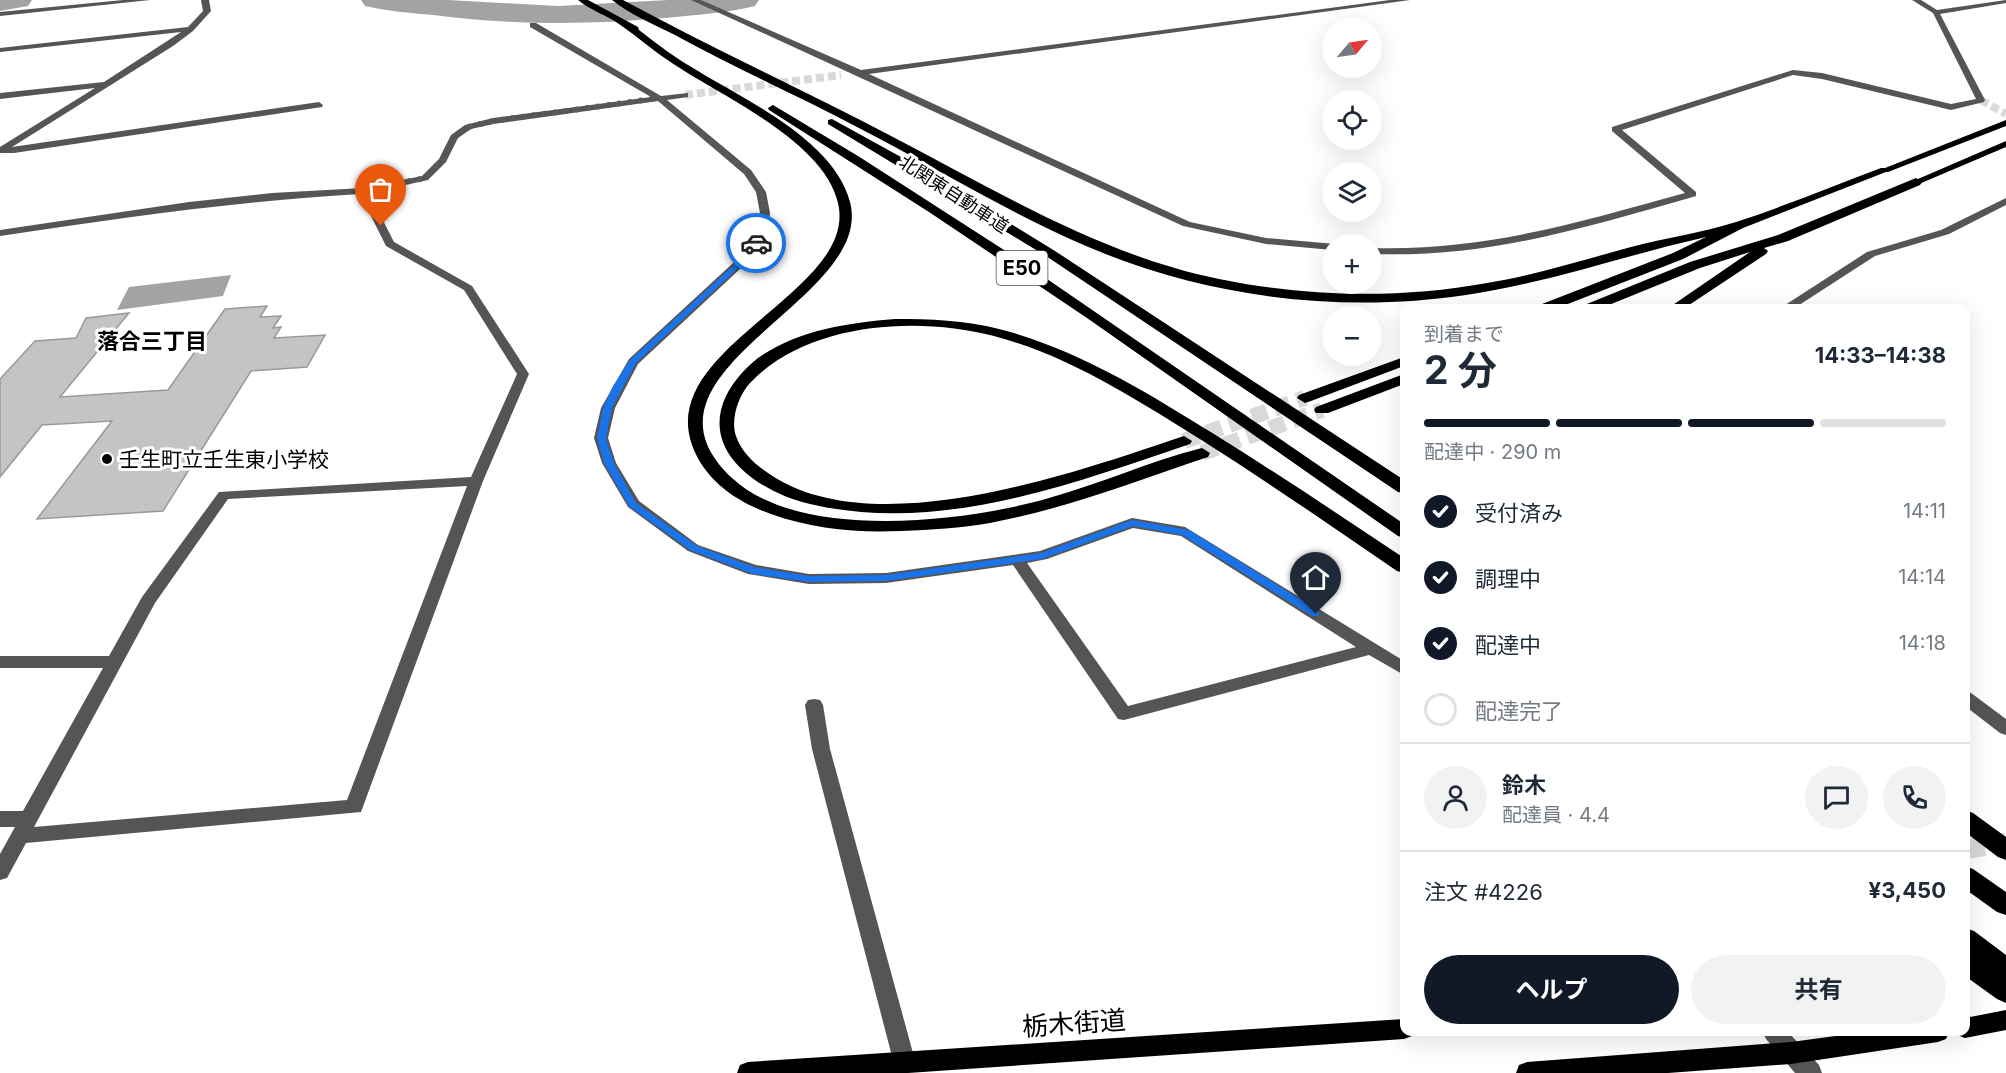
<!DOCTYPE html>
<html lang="ja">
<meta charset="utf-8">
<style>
body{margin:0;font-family:Inter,"Noto Sans JP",sans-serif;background:#f2f2f3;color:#1f2937;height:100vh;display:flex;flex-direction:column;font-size:22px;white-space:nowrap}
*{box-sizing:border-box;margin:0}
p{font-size:20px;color:#747a83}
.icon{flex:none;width:33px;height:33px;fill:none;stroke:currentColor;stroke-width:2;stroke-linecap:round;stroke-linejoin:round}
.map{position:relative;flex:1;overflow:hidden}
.side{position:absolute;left:1400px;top:304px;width:570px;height:732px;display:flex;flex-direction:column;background:#fff;border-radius:12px;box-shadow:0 6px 24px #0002}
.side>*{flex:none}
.needle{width:39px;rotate:61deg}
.buttons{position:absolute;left:1322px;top:18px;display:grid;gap:12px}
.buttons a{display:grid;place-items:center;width:60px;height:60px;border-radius:50%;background:#fff;box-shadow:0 6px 24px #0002;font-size:30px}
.pin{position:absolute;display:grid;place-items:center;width:51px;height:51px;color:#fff;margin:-62px -26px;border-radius:50% 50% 50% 0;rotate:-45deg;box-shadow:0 0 6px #0007}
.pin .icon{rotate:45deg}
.courier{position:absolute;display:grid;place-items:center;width:60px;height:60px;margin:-30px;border:4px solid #1a73e8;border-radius:50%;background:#fff;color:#222;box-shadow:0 2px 8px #0007}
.headline em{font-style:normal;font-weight:700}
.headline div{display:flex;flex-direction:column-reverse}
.headline{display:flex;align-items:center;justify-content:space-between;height:102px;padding:0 24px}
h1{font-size:39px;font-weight:700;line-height:45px}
.bar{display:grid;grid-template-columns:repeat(4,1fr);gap:9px 6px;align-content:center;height:72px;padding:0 24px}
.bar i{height:8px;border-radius:4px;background:#e0e1e3}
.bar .on{background:#111827}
.bar p{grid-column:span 4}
.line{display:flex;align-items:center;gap:15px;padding:0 24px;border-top:2px solid #e0e1e3}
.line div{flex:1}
.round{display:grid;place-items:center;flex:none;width:63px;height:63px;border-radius:32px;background:#f2f2f3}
ol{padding:0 24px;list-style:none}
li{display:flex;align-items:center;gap:18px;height:66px}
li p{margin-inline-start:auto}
li .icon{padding:6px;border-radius:50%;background:#111827;color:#fff;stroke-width:4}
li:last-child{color:#747a83}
li i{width:33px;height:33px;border:3px solid #e0e1e3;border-radius:50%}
.primary-button{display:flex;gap:12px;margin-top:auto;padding:12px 24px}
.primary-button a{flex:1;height:69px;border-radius:36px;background:#111827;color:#fff;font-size:24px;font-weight:700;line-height:69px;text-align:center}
.primary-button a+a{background:#f2f2f3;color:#1f2937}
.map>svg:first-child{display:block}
.water{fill:#a3a3a3}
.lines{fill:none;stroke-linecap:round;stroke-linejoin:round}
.river{fill:#a3a3a3;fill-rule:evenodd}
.building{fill:#c4c4c4;stroke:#999;stroke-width:1.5}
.minor-tunnel-far1{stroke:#d9d9d9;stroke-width:8;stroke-dasharray:8 4;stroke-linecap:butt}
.minor-tunnel{stroke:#d9d9d9;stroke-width:20;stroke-dasharray:20 10;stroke-linecap:butt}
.highway-tunnel{stroke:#d9d9d9;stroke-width:16;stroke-dasharray:16 8;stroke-linecap:butt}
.minor{fill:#555;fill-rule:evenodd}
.major{fill:#000;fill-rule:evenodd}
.highway{fill:#000;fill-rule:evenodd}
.route{fill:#1a73e8}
.done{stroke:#595959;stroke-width:6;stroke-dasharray:0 10.8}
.poi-dot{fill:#000;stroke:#fff;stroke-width:2}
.labels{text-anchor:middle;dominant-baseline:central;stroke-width:6;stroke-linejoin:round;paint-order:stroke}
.far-street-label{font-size:18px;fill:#000;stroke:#fff}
.shield{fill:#fff;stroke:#4c4c4c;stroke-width:1.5}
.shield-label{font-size:20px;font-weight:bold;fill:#000}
.poi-label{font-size:21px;fill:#000;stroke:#fff;text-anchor:start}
.neighbourhood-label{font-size:22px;font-weight:bold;fill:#000;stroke:#fff}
.near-street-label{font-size:26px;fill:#000;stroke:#fff}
</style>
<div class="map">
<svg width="2006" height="1073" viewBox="0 0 2006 1073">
<rect width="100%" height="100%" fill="#fff"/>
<path class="water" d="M231,275l-8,21 -106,14 12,-23z"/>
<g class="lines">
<g class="river">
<path d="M0,0h32l-4,6 -28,5z"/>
<path d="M361,0h87l110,6 110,-6h91l-4,6c-29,7 -60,9 -90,12 -78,7 -155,7 -232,-3 -23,-2 -46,-4 -68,-9z"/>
</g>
</g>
<path class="building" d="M267,306l-7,11 21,-1 -8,12 8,-1 -7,11 51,-3 -18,32 -56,4 -88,140 -126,8 75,-98 -70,4 -42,52v-98l35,-38 41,-3 10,-20 43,-5 -69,84 108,-7 57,-81z"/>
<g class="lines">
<g class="minor-tunnel-far1">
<path d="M685,95l156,-20"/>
<path d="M1981,100l25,14"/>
</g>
<path class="minor-tunnel" d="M1965,849l41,-6"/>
<g class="highway-tunnel">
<path d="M1184,441l121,-43"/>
<path d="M1202,453l120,-43"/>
</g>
<g class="minor">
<path d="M123,0h27l-150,16v-4z"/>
<path d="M201,0h8l2,11 -18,20 -20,15 -161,101 307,-45 4,3 -1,2 -308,46h-14v-6l95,-59 -95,11v-6l104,-11 77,-50 -181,20v-4l188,-21 15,-16z"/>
<path d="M691,0h10l160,70 529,-70h20l-541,74 321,148 76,16 69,6h-3v6l-66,-6 -83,-18z"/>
<path d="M1912,0h9l16,10 69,-10v3l-66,11 45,86 -1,2 -33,8 -129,-31 -29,-4 -171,55 74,62v4c-112,32 -207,62 -325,58v-6c114,3 205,-25 314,-55l-73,-62v-4l181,-57 29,3 129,31 25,-5 -43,-86z"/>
<path d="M530,23h6l125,73 27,-3v4l-21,3 84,70 15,22 4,21 -2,16 -14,27 -116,108 -23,44 -7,30 8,25 23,38 59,44 58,20 53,9 77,-1 154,-22 92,-33 53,9 219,134v14l-35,-20 -245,65 -6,-1 -105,-154 -127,18 -77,1 -61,-10 -60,-23 -60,-44 -26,-44 -8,-25 7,-30 28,-49 116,-107 13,-23 2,-16 -4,-21 -12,-18 -86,-73 -165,23 -22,5 -13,9 -12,24 -18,18 -59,13 25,49 78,44 57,88 -46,107 -122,331 -335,31 -19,35 -7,2v-26l15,-27h-15v-16h23l80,-143h-103v-12h109l33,-59 77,-105 252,-15 46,-103 -53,-84 -78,-44 -26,-52c-122,7 -240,24 -360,42v-6l189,-28 83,-9 91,-5 59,-12 17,-17 12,-24 14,-10 28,-7 158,-21 -121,-70zM467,486l-120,314 -313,27 121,-224 73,-104zM1133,528l48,8 175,111 -228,59 -101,-143 20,-4z"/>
<path d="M2006,198v7l-57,29 -74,22 -82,53h-14l88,-57 74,-22z"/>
<path d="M1965,691l6,2 35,26v16l-6,-2 -35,-27z"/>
<path d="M814,699l6,1 3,5 7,44 86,315 -3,8h-16l-3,-8 -82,-315 -7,-44 3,-5z"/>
<path d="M1763,1032h25l31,33 3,8h-27l-29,-34z"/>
</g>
<g class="major">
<path d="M2006,120v6l-118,46 -8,-2z"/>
<path d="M2006,141v6l-87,37 -8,-2z"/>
<path d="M2006,1010v20l-41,8 -8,-3 -1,-3h9v-14z"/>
<path d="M1404,1019v13h10l-2,4 -8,3 -496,34h-171l3,-8 8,-3z"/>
<path d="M1865,1032h84l-3,7 -8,3 -147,22 -123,9h-152l3,-8 8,-3 264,-20z"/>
</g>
<g class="highway">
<path d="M578,0h10l50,27 1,3c19,15 38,29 59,41 51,31 136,70 152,131 26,99 -232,169 -118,276 68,64 235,44 317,20 51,-14 101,-37 153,-50l8,5 -2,4c-72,24 -143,52 -218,66 -29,5 -59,7 -89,8 -45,2 -88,-2 -130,-17 -34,-12 -66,-33 -79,-69 -35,-99 167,-153 146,-242 -14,-62 -117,-107 -166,-140 -19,-12 -35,-27 -53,-39 -13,-9 -29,-14 -41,-24z"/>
<path d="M612,0h11c89,48 180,90 270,137 106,55 208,118 326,142 88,18 180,20 268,4 49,-8 96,-23 144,-36 34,-9 71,-14 105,-25 49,-16 97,-36 145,-54h8l2,2 -148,58 -60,31 -128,50h-20l2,-3 136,-53 33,-16c-80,18 -158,46 -240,58 -127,19 -262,2 -380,-49 -79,-34 -153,-80 -229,-119 -61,-32 -124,-60 -184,-93 -20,-10 -44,-20 -61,-34z"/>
<path d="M773,105l85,51 160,103 386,265v14l-6,-2 -311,-218 -158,-106 -160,-102 -1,-2z"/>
<path d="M832,119l78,43 145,89 349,229v13l-6,-1 -352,-236 -218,-132v-4z"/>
<path d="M1916,178l6,4 -2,3 -132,56 -24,7 4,3 -2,3 -83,55h-16l83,-57 -50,16 -101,41h-19l2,-3 108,-44 88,-27z"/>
<path d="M895,319c35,0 70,1 104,10 78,20 147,63 215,105 64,40 127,82 190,124v15l-7,-2c-64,-44 -128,-88 -194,-130 -66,-41 -133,-85 -209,-105 -77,-20 -186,-14 -244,47 -11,12 -20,36 -14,53 6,18 22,31 38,41 104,65 297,-3 404,-39l6,-2 8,5 -2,3c-121,41 -252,90 -380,60 -48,-11 -111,-51 -84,-108 7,-14 19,-28 32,-38 40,-28 89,-35 137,-39z"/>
<path d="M1404,357v9l-93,35 -6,2 -8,-5 2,-3z"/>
<path d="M1404,374v10l-76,29h-12l-2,-3 2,-3z"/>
<path d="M1965,810l8,3 33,24v23l-8,-3 -33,-25z"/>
<path d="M1965,866l8,3 33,23v23l-9,-3 -32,-23z"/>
<path d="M1965,928l9,3 32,24v48l-9,-4 -32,-23z"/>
</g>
</g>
<path class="route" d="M753,241l6,2 -7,12 -116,108 -24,45 -6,30 8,25 22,40 61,43 57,21 55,9 77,-1 155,-22 91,-33 57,10 130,81v5h-7l-130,-81 -49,-9 -91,33 -156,22 -77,1 -56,-8 -63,-24 -61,-44 -25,-43 -7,-25 6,-30 10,-22 17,-26 117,-107z"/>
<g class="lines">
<path class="done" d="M381,226l-18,-35 62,-13 18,-19 11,-22 14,-10 25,-6 166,-23c17,14 35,29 53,44 34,28 69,52 44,101"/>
</g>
<circle class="poi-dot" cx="107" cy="459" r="6"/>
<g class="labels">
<g class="far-street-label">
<text transform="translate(954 194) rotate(33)">北関東自動車道</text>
</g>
<rect class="shield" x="996.5" y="251" width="51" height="34" rx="4.5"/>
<g class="shield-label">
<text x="1022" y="268">E50</text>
</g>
<g class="poi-label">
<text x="119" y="459">壬生町立壬生東小学校</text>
</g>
<g class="neighbourhood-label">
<text x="152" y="341">落合三丁目</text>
</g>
<g class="near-street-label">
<text transform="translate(1074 1023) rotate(-4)">栃木街道</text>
</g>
</g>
</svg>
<div class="buttons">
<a><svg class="needle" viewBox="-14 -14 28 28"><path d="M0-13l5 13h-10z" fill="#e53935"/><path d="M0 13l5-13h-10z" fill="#747a83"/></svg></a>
<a><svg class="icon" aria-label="locate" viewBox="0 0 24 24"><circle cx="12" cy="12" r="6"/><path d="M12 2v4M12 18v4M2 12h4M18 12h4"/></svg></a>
<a><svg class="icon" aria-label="layers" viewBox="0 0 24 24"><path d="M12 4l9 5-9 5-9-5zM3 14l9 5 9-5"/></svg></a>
<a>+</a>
<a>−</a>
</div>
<div class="pin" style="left:381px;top:226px;background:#ea580c"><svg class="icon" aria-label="bag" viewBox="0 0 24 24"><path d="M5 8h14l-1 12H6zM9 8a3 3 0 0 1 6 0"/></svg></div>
<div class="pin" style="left:1316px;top:614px;background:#1f2937"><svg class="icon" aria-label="home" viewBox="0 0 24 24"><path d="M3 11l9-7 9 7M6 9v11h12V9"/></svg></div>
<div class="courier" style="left:756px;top:243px"><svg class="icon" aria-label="car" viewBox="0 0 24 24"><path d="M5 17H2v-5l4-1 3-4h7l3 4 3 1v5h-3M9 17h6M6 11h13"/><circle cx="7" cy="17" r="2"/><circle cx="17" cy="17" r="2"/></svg></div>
<section class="side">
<div class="headline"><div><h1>2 分</h1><p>到着まで</p></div><em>14:33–14:38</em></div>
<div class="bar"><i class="on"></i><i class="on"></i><i class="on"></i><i></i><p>配達中 · 290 m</p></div>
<ol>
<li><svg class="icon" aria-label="check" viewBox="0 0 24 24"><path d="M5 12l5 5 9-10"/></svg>受付済み<p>14:11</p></li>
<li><svg class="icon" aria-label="check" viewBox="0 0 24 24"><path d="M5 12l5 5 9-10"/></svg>調理中<p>14:14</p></li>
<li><svg class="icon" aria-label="check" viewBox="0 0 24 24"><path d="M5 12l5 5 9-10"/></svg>配達中<p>14:18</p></li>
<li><i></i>配達完了</li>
</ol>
<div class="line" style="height:108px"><a class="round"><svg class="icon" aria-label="person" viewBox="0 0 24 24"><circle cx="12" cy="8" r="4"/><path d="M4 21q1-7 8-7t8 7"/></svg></a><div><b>鈴木</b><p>配達員 · 4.4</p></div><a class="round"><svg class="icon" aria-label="chat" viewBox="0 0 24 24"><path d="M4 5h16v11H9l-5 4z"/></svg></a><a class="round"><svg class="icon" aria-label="phone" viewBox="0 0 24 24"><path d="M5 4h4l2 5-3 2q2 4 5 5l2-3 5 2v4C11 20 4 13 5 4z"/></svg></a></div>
<div class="line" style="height:78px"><div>注文 #4226</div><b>¥3,450</b></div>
<div class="primary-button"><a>ヘルプ</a><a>共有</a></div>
</section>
</div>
